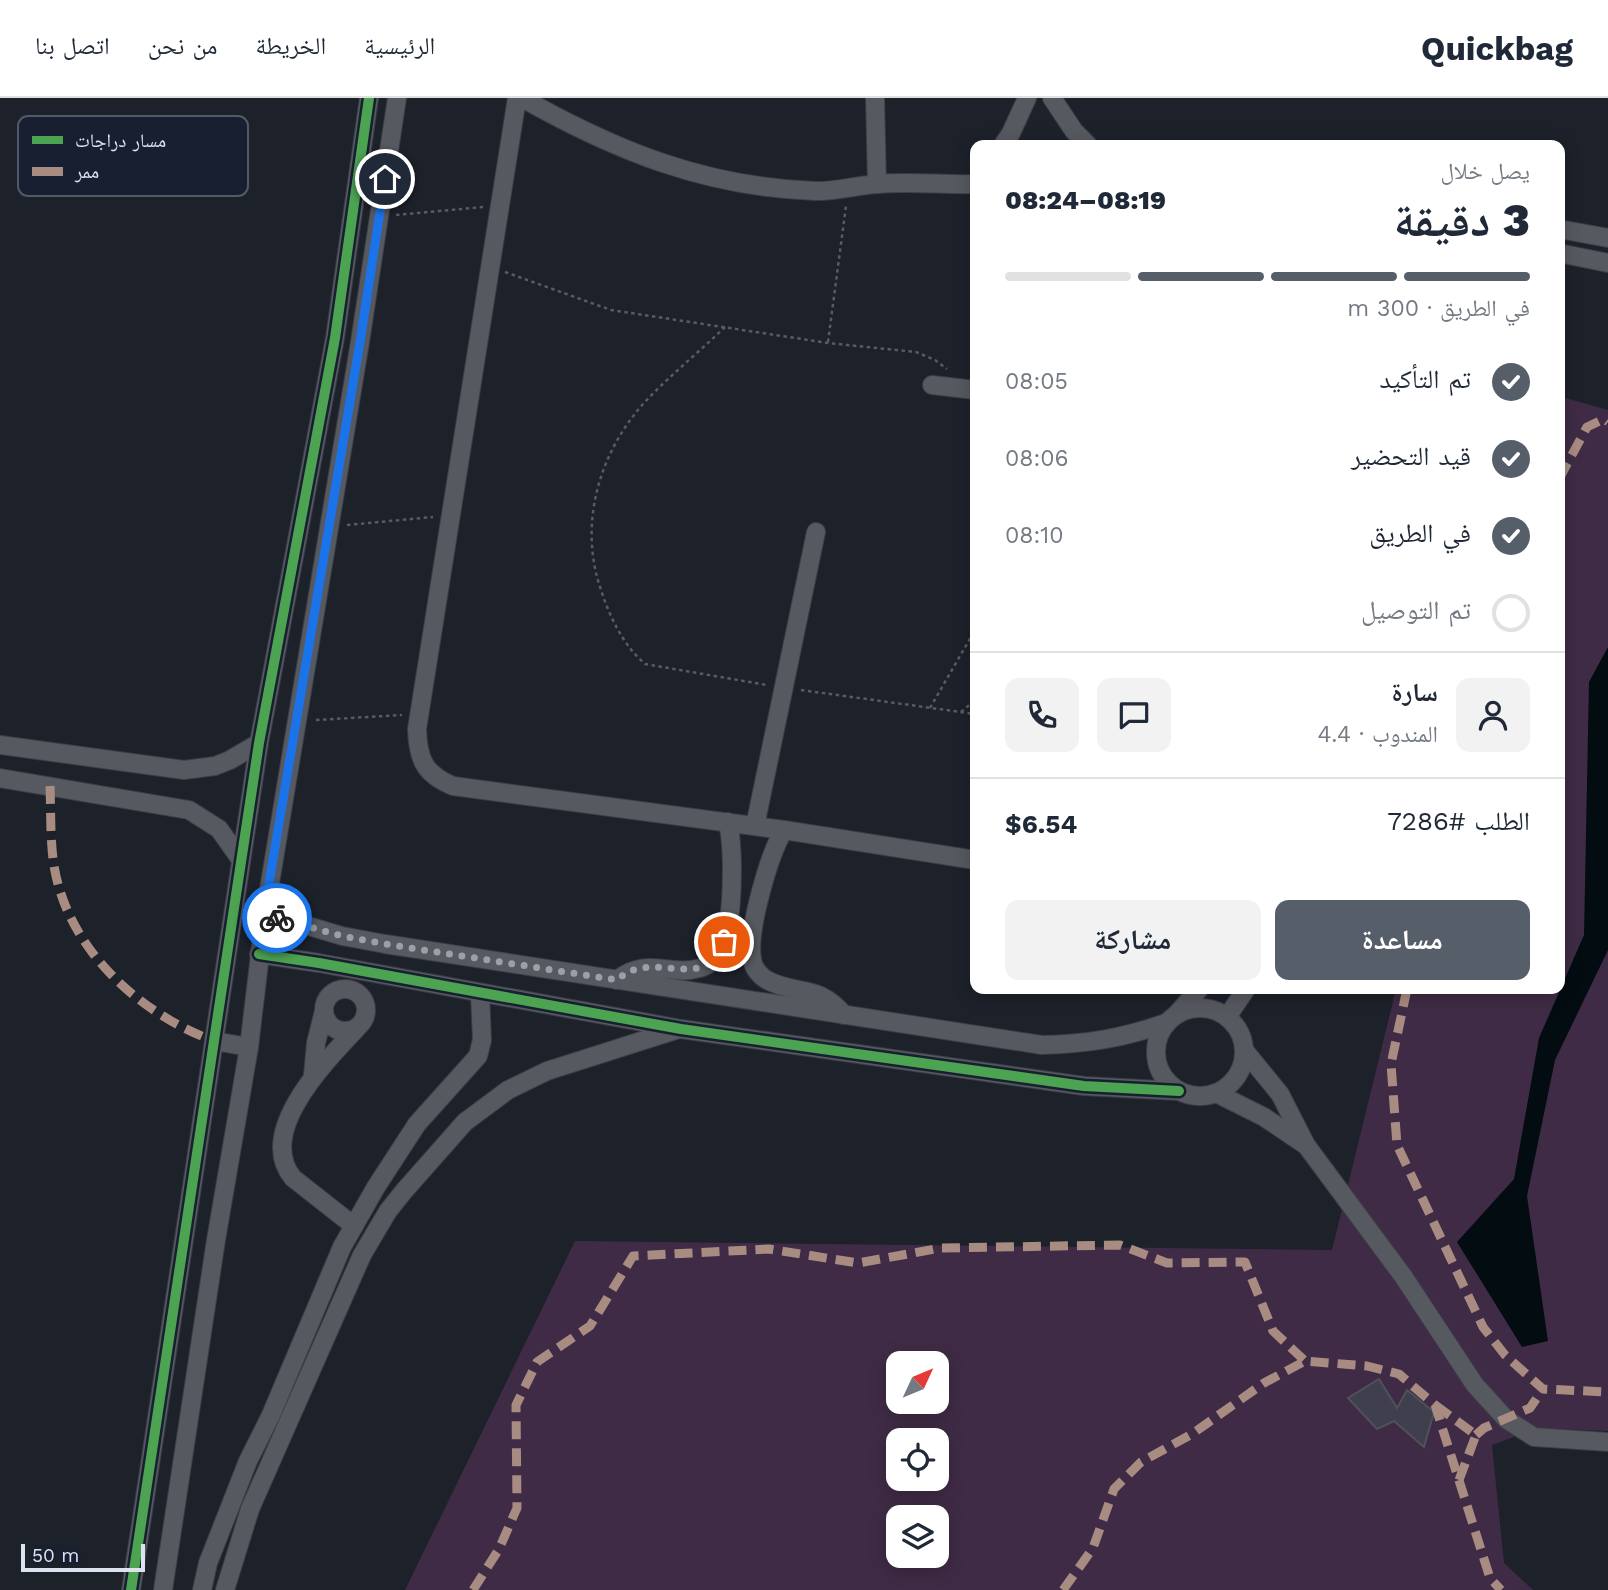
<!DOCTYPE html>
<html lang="ar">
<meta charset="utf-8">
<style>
body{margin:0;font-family:"Work Sans","Noto Naskh Arabic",sans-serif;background:#f2f2f3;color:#1f2937;direction:rtl;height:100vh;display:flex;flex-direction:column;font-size:26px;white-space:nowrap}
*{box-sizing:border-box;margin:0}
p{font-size:23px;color:#747a83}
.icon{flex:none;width:38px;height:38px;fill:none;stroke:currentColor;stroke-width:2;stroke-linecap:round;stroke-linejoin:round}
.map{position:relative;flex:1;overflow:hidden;direction:ltr}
.panel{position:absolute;left:970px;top:42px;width:595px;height:854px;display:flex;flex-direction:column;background:#fff;border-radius:14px;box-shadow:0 4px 18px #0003;direction:rtl}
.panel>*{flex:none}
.needle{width:46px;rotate:46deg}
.tools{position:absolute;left:886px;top:1253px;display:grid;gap:14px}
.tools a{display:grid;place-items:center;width:63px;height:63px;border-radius:14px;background:#fff;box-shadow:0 4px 18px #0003;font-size:35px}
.scale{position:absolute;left:21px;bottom:18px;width:124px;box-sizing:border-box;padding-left:7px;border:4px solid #dde3ee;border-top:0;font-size:19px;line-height:24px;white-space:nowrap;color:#dde3ee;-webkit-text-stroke:5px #171f30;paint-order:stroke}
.pin{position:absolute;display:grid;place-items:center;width:60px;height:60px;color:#fff;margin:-30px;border:4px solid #fff;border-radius:50%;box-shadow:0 2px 7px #0007}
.courier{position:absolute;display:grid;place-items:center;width:70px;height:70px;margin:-35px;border:5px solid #1a73e8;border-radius:50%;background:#fff;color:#222;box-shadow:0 2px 9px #0007}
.head em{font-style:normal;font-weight:800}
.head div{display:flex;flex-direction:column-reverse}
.head{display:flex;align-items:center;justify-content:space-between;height:119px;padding:0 35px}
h1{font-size:46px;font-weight:800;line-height:52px}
.bar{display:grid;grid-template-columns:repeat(4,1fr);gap:10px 7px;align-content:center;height:84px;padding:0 35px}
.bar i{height:9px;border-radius:5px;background:#e0e1e3}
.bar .selected{background:#565e6a}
.bar p{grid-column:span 4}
.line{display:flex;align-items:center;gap:18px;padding:0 35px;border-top:2px solid #e0e1e3}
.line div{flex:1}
.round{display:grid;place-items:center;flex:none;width:74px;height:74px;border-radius:14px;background:#f2f2f3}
ol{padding:0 35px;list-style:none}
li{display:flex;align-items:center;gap:21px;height:77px}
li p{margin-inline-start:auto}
li .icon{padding:7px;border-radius:50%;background:#565e6a;color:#fff;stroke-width:4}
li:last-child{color:#747a83}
li i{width:38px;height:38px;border:4px solid #e0e1e3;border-radius:50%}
.action{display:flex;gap:14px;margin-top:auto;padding:14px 35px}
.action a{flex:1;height:80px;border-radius:14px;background:#565e6a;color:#fff;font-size:28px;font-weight:800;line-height:80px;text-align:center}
.action a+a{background:#f2f2f3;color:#1f2937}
header{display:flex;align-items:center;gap:42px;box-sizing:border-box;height:98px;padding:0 35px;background:#fff;border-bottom:2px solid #e0e1e3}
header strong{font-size:33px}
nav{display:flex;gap:38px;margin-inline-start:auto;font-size:24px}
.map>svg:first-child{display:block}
.green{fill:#3f2b45;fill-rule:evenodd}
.water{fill:#030c10}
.building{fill:#3f3f4d;stroke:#505159;stroke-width:2}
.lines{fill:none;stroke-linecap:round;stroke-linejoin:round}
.minor-casing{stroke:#3b3e46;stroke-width:20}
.path{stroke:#585b61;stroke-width:2.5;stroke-dasharray:3.5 3.5;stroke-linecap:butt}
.minor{stroke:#565a60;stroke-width:18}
.quiet{stroke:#a88b81;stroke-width:9;stroke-dasharray:18 9;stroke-linecap:butt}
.cycleway-casing{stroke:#171f30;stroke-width:15}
.cycleway{stroke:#4ca352;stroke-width:10}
.done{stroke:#9a9fa9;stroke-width:7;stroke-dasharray:0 12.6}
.route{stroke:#1a73e8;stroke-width:9}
.key{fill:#171f30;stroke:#525a69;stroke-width:2}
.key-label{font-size:19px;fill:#dde3ee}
</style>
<header>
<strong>Quickbag</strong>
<nav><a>الرئيسية</a><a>الخريطة</a><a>من نحن</a><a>اتصل بنا</a></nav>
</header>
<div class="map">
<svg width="1608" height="1492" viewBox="0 0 1608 1492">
<rect width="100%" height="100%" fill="#1d212a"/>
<path class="green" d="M1559,298l49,14v1021l-70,-3 -46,17 12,118 29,27h-1128l170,-349 757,9 64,-261h163zM898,1265h38v39h-38zM898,1342h38v39h-38zM898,1419h38v39h-38z"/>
<path class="water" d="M1608,549v303l-53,110 -28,136 21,145 -26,6 -65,-105 57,-63 25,-141 45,-103 5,-253z"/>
<path class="building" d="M1379,1281l18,29 10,-18 27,22 -10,35 -30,-26 -17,8 -29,-31z"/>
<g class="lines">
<g class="minor-casing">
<g id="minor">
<path d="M517,0l-100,631c1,30 7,45 36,57l331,44 191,30"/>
<path d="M522,0c94,53 183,89 293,93 21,1 42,-6 63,-7 32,-3 65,1 97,0"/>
<path d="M875,0l2,86"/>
<path d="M1052,0l22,33 14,14"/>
<path d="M1003,47l8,-12 16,-35"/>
<path d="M1559,131l49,9"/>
<path d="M1559,155l49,10"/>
<path d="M932,287l43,5"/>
<path d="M0,647l184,25 31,-4 15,-6 29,-17"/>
<path d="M0,680l189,32 30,19 22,31"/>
<path d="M755,728l61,-294"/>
<path d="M784,732c-15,24 -37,101 -32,129 1,9 8,17 15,21 30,16 51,3 77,35"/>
<path d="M265,815l77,23 43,8 657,101c46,-1 81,-7 124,-22"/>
<path d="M259,856l60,9 362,66 403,57 95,5"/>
<path d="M617,882c29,-24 53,-3 83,-12 9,-3 17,-9 21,-17 13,-28 13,-99 7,-129"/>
<circle cx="345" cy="912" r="21"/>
<circle cx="1200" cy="954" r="44"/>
<path d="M1176,917l23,-26"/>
<path d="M1227,919l19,-28"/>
<path d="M214,943l35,6"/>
<path d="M1244,952l36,44 26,51 97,131 72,109 31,34 28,18 74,5"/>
<path d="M313,977l3,-32 8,-32"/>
<path d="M1216,995l48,24 40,27"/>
<path d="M354,1128l-61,-48c-38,-46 33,-117 64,-150"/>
<path d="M131,1492l128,-847 76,-405 34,-240"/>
<path d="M163,1492l53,-350 33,-193 16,-134 95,-571 37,-244"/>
<path d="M202,1492l6,-27 40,-102 23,-46 71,-168 34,-60 41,-63 61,-68 4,-16 -2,-46"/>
<path d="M225,1492l25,-81 112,-254 26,-44 16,-20 61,-69 43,-32 39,-19 132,-42"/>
</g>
</g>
<g class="path">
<path d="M396,117l87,-8"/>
<path d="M505,174l106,38 217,33 88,9 19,8 12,9"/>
<path d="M725,229c-27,26 -57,50 -82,77 -44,50 -64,119 -43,183 9,28 22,57 45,77l122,21"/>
<path d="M828,244l18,-136"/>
<path d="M347,427l86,-8"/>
<path d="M801,592l174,24"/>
<path d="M930,610l45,-78"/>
<path d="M961,614l14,-12"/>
<path d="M316,622l86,-5"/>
</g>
<use href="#minor" class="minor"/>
<g class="quiet">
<path d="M1559,381l28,-52 17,-8 4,3"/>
<path d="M50,688c1,26 0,54 4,80 14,83 84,147 160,175"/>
<path d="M1407,891l-16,75 6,81 86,182 22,28 38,34 65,3"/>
<path d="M1435,1307l41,30 -17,45"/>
<path d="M1476,1337l8,-7 46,-20 13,-19"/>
<path d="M473,1492l26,-41 18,-41 -1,-103 21,-43 53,-36 43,-70 136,-7 89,14 83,-15 179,-3 47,18 78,-1 28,69 32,30"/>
<path d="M1063,1492l30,-42 21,-59 27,-27 51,-28 72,-51 41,-22 62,5 32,8 36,31 55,173 11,12"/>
</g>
<g class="cycleway-casing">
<g id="cycleway">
<path d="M259,856l60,9 362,66 403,57 95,5"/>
<path d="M131,1492l128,-847 76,-405 34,-240"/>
</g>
</g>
<use href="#cycleway" class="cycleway"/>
</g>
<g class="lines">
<path class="done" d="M277,820l65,18 43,8 232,36c7,-6 15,-11 25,-12 32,-5 67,16 82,-26"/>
<path class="route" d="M277,820l-13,-5 96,-571 25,-163"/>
</g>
<rect x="18" y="18" width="230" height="80" rx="10" class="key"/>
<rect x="32" y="38" width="31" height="8" fill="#4ca352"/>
<rect x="32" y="69" width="31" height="9" fill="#a88b81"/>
<g class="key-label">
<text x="75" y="49">مسار دراجات</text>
<text x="75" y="80">ممر</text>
</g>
</svg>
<div class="tools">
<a><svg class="needle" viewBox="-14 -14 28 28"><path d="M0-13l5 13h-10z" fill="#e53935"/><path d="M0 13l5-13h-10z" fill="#747a83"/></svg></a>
<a><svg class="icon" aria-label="locate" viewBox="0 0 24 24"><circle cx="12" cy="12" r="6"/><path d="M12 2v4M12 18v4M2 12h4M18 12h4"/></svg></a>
<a><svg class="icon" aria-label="layers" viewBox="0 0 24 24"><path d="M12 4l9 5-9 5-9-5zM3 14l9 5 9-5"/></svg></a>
</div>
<div class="scale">50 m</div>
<div class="pin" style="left:724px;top:844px;background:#ea580c"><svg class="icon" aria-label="bag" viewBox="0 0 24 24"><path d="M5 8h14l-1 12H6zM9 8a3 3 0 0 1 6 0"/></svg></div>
<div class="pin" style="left:385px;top:81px;background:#1f2937"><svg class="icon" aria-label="home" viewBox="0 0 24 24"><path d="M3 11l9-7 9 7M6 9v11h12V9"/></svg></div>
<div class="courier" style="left:277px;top:820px"><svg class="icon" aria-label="bike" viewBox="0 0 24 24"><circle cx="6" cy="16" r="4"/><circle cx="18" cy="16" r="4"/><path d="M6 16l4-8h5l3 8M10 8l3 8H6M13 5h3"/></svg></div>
<section class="panel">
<div class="head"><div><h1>3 دقيقة</h1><p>يصل خلال</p></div><em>08:19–08:24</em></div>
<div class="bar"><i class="selected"></i><i class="selected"></i><i class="selected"></i><i></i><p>في الطريق · 300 m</p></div>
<ol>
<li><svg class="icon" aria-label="check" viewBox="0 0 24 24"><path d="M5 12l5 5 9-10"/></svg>تم التأكيد<p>08:05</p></li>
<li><svg class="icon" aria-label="check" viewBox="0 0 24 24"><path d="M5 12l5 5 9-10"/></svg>قيد التحضير<p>08:06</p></li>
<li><svg class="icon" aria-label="check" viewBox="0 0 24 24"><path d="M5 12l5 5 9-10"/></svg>في الطريق<p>08:10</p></li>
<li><i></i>تم التوصيل</li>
</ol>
<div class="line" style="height:126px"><a class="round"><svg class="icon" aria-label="person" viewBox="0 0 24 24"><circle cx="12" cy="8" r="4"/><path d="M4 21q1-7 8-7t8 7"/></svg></a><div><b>سارة</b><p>المندوب · 4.4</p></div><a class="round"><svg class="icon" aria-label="chat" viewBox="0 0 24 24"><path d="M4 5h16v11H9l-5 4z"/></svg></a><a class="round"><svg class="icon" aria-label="phone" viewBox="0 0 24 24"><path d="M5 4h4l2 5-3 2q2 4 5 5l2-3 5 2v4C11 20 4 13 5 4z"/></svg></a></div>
<div class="line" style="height:91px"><div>الطلب #7286</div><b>$6.54</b></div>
<div class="action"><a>مساعدة</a><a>مشاركة</a></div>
</section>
</div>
